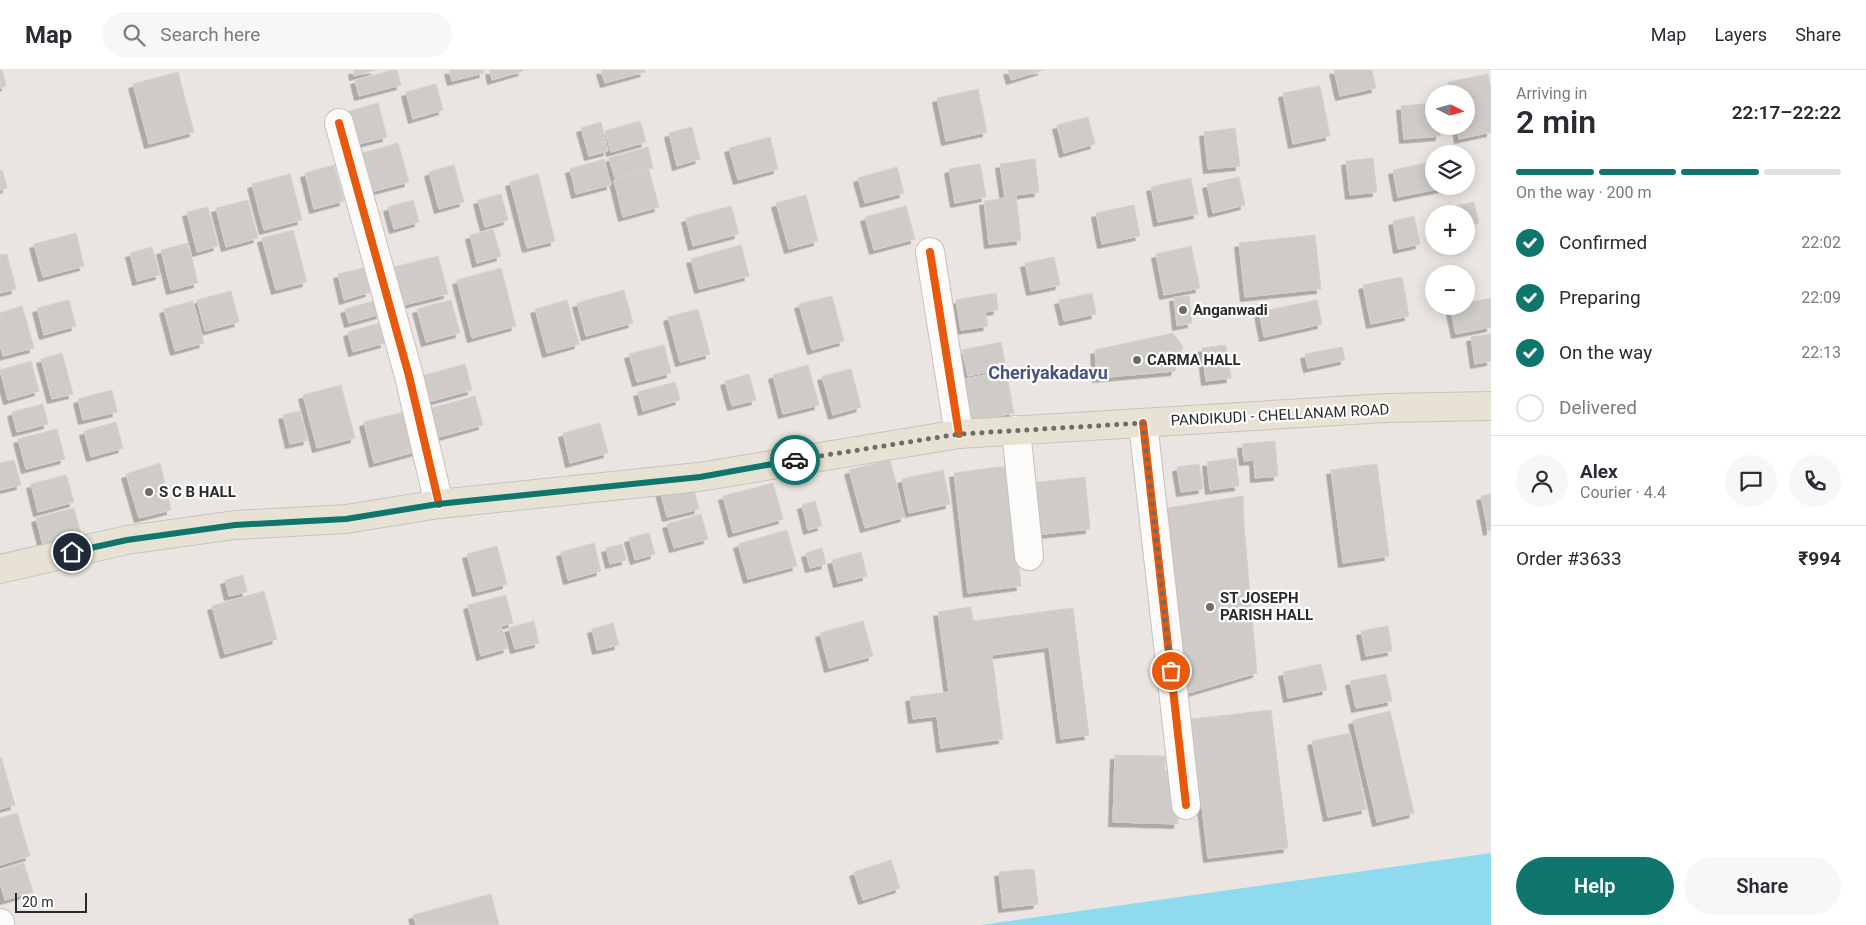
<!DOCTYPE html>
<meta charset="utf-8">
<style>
body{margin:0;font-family:Roboto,sans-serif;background:#f7f7f7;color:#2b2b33;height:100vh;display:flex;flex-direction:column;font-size:19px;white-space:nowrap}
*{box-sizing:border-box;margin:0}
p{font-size:16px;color:#7c7c81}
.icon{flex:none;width:28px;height:28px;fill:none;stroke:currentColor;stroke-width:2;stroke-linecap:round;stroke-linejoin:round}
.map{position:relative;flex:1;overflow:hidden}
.sheet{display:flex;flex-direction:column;background:#fff;width:375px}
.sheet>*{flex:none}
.needle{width:32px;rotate:96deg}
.fabs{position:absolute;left:1425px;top:15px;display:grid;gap:10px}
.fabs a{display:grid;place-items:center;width:50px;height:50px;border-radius:50%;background:#fff;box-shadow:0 2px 12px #0003;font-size:25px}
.scale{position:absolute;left:15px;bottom:12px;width:72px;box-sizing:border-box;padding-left:5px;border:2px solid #2b2b2b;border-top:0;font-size:14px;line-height:18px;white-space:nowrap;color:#2b2b2b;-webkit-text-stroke:4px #fff;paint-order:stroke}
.pin{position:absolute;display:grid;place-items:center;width:42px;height:42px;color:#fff;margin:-21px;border:2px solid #fff;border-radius:50%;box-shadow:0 1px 5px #0007}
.courier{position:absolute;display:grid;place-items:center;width:50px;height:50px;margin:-25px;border:4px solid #0f766e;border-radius:50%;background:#fff;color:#222;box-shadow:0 1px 6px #0007}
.head em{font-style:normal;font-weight:600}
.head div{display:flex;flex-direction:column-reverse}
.head{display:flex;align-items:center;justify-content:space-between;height:85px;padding:0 25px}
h1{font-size:32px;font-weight:600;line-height:38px}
.bar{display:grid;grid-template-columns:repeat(4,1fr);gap:8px 5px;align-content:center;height:60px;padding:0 25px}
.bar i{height:6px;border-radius:4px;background:#e1e1e2}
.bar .on{background:#0f766e}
.bar p{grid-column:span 4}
.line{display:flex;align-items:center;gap:12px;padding:0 25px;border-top:1px solid #e1e1e2}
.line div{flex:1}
.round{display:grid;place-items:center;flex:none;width:52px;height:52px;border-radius:26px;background:#f7f7f7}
ol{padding:0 25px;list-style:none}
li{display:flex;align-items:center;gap:15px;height:55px}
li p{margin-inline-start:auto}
li .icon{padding:5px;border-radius:50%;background:#0f766e;color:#fff;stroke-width:4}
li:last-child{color:#7c7c81}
li i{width:28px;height:28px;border:2px solid #e1e1e2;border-radius:50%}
.primary-button{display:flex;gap:10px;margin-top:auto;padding:10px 25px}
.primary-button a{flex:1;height:58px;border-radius:30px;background:#0f766e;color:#fff;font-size:20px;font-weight:600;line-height:58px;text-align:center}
.primary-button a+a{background:#f7f7f7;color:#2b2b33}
header{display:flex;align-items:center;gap:30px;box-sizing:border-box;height:70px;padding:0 25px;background:#fff;border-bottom:1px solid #e1e1e2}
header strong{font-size:24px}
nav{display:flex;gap:28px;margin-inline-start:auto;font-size:18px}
.search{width:350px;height:45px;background:#f7f7f7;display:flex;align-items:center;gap:12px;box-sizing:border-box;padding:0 18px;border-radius:28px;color:#7c7c81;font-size:19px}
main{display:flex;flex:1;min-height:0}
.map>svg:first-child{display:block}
.water{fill:#90daef}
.building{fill:#cfcbc7;stroke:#d5d1cc;filter:url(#shadow)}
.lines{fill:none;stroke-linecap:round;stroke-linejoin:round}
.minor-casing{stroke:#c3c2c2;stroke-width:30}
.major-casing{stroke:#c5c3c1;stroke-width:30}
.minor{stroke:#fcfbfa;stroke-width:28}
.major{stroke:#e7e2d3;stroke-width:28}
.cycleway-casing{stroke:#fff;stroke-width:11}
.cycleway{stroke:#e8590c;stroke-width:8}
.done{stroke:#6e6c6a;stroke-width:5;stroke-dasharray:0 9}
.route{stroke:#0f766e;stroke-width:6}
.poi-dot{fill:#6e6c6a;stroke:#fff;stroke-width:2}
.labels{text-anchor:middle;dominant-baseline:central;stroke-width:4.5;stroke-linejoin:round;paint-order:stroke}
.poi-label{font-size:15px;font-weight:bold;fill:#2b2b2b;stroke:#fff;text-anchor:start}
.street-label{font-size:15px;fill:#2b2b2b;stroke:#fff}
.quarter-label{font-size:18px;font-weight:bold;fill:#49547f;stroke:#fff}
</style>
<header>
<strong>Map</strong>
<div class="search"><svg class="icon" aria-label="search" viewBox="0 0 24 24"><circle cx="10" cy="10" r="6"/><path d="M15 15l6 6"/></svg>Search here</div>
<nav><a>Map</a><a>Layers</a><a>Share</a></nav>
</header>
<main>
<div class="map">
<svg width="1491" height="855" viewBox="0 0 1491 855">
<defs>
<filter id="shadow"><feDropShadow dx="-4.5" dy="4.5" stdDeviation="0" flood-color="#0004"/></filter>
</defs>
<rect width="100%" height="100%" fill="#eae5e0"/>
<path class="water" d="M1491,783v72h-510z"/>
<g class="building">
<path d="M0,0h2l4,16 -6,2z"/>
<path d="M353,0h23l-22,6z"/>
<path d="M393,0h4l4,15 -42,11 -4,-16z"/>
<path d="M449,0h34l1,3 -32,8z"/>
<path d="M490,0h33v1l-31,9z"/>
<path d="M601,0h43l1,2 -40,11z"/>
<path d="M1008,0h35l-32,10z"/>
<path d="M1334,0h38l4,18 -36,8z"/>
<path d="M178,2l16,60 -45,12 -16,-60z"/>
<path d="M1488,4l3,15v43l-32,7 -2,-13h9v-32h-16l-2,-12z"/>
<path d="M436,14l7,26 -30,9 -7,-27z"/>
<path d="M1320,16l10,50 -37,8 -10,-51z"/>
<path d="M978,19l9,43 -41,9 -9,-43z"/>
<path d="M378,33l9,34 -32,8 -9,-33z"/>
<path d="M1434,33v23h6v10l-36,3 -3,-33z"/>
<path d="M1088,47l7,27 -31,9 -7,-28z"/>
<path d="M640,51l6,21 -35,10 -6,-21z"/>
<path d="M601,52l7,29 -19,5 -8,-28z"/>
<path d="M692,57l8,32 -23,7 -8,-33z"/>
<path d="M1235,58l5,38 -32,3 -4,-37z"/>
<path d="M770,67l8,32 -40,11 -9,-32z"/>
<path d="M398,73l11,39 -42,11 -11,-38z"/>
<path d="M648,77l5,21 -38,10 -6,-20z"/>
<path d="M1373,88l4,34 -27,3 -4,-34z"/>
<path d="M604,89l7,26 -35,9 -6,-25z"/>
<path d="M1035,89l4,33 -23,3 5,45 -32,4 -5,-43 21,-3 -5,-34z"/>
<path d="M1434,91v25h9v2l-45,9 -5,-27z"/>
<path d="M980,94l6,33 -31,6 -6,-34z"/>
<path d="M334,95l10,36 -30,8 -9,-36z"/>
<path d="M454,95l10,37 -25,7 -10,-37z"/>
<path d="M897,97l7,26 -39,10 -7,-25z"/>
<path d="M2,100l5,18 -7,2v-19z"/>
<path d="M649,100l10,37 -36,10 -9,-37z"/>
<path d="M290,104l12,46 -38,10 -12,-46z"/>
<path d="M538,104l17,67 -28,7 -17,-66z"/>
<path d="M1239,107l6,28 -32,8 -6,-29z"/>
<path d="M1191,108l7,36 -40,8 -7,-35z"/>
<path d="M501,124l7,26 -23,7 -7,-27z"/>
<path d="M806,125l12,46 -29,8 -13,-46z"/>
<path d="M248,130l10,38 -32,9 -10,-39z"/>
<path d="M413,130l6,22 -25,7 -6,-22z"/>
<path d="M1474,132l5,21 -13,3v-12h-28l-1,-4z"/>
<path d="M1134,135l6,31 -38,8 -6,-31z"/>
<path d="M731,136l8,28 -46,12 -7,-28z"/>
<path d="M906,136l9,33 -41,11 -9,-33z"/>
<path d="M208,137l10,39 -21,6 -10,-40z"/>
<path d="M1414,146l6,28 -22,5 -5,-28z"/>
<path d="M493,159l8,27 -24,7 -7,-28z"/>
<path d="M293,160l14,52 -31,8 -14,-52z"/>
<path d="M76,163l8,33 -41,11 -9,-33z"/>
<path d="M1315,165l6,54 -76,8 -6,-54z"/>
<path d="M188,173l10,40 -27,7 -10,-40z"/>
<path d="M741,175l8,31 -50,13 -8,-30z"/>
<path d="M1191,176l9,42 -36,7 -8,-41z"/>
<path d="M152,177l8,28 -23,6 -7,-28z"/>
<path d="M7,184l9,35 -16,4v-38z"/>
<path d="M438,186l10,38 -44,11 -10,-38z"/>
<path d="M1054,187l6,28 -29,6 -6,-28z"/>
<path d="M364,198l6,24 -26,8 -6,-26z"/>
<path d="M501,198l15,58 -44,12 -15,-58z"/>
<path d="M1402,207l7,39 -38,8 -8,-39z"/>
<path d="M624,220l9,33 -47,13 -9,-33z"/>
<path d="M231,221l8,31 -34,9 -8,-31z"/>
<path d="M996,223l2,17 -13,2 3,14 -27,4 -5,-30z"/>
<path d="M1092,223l4,21 -32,7 -5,-21z"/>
<path d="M832,226l12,45 -32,9 -13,-46z"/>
<path d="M1189,226l3,27 -15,3 -3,-29z"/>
<path d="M1491,228v29l-35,7 -6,-28h16v-3z"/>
<path d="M69,230l7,26 -32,9 -7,-27z"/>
<path d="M377,230l4,14 -32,9 -4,-14z"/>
<path d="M451,230l9,33 -34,9 -9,-33z"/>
<path d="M567,230l12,44 -32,9 -12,-44z"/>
<path d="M1317,230l5,24 -58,13 -5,-25z"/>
<path d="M193,231l11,42 -29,8 -11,-42z"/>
<path d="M22,236l12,42 -31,8 -3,-12v-31z"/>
<path d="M698,239l12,45 -30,8 -12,-45z"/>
<path d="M380,253l5,20 -32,9 -5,-20z"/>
<path d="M1173,263l10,14 -8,24 -78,7 -2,-28z"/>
<path d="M1491,264v27l-16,3 -4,-27z"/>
<path d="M1001,272l5,26 -38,8 -6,-26z"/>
<path d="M664,275l7,28 -34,9 -8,-28z"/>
<path d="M1226,275l5,33 -25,3 -4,-33z"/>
<path d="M1342,277l3,13 -37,8 -3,-14z"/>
<path d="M62,283l11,41 -21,5 -11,-40z"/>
<path d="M31,291l8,30 -31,9 -8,-30z"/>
<path d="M465,294l7,26 -47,13 -7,-26z"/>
<path d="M808,295l11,40 -36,9 -10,-39z"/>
<path d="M851,299l10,38 -28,8 -11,-39z"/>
<path d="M1006,301l8,42 -42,8 -8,-42z"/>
<path d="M749,304l7,26 -24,6 -7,-25z"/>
<path d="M675,312l5,18 -37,11 -5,-19z"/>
<path d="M341,315l14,53 -38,10 -14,-53z"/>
<path d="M112,320l5,22 -34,8 -5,-21z"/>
<path d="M475,326l8,29 -47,13 -8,-29z"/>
<path d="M43,334l5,20 -31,8 -5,-20z"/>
<path d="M412,340l10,40 -48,13 -10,-41z"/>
<path d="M300,341l8,29 -18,4 -7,-29z"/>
<path d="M116,352l7,26 -32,9 -7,-26z"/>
<path d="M600,353l8,30 -38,10 -7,-30z"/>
<path d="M57,359l8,30 -39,10 -8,-30z"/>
<path d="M1275,371l3,35 -23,2 -1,-18 -10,1 -2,-17z"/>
<path d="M1236,388l3,28 -29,4 -3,-28z"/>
<path d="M14,390l7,25 -21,5v-27z"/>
<path d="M890,390l15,57 -40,11 -16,-58z"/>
<path d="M160,393l11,47 -32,8 -13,-44z"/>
<path d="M1199,394l4,25 -22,3 -4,-25z"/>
<path d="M1377,394l12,92 -46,7 -12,-93z"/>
<path d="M1007,396l14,120 -53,7 -14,-120z"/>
<path d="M943,400l7,34 -41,9 -7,-34z"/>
<path d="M66,405l8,27 -36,10 -7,-28z"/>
<path d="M1085,407l5,52 -56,6 -5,-52z"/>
<path d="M692,412l7,27 -32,8 -7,-27z"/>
<path d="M773,413l10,36 -50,14 -10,-37z"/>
<path d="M1491,424v36l-3,1 -7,-35z"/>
<path d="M1243,426l1,29 13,148 -75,22 -21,-186z"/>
<path d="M815,431l7,25 -14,4 -6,-25z"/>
<path d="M74,438l7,26 -38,11 -7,-27z"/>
<path d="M701,444l7,25 -34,9 -7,-24z"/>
<path d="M787,460l10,36 -49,13 -10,-35z"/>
<path d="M649,463l6,21 -20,6 -6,-22z"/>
<path d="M594,473l7,28 -33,9 -7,-28z"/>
<path d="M622,474l4,16 -16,4 -4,-16z"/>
<path d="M497,476l10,38 -30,8 -10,-38z"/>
<path d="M822,478l4,16 -16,4 -4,-15z"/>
<path d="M861,482l6,24 -29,7 -6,-23z"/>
<path d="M243,505l4,17 -18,4 -4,-16z"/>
<path d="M264,521l13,48 -52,15 -13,-48z"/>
<path d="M506,525l7,28 -12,3 7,22 -27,8 -13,-51z"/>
<path d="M971,537l2,14 100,-13 16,127 -28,4 -12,-92 -57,8 11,84 -62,9 -4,-32 -24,3 -3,-22 39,-5 -11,-80z"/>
<path d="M534,551l5,22 -24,6 -6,-21z"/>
<path d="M863,551l10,35 -44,12 -9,-35z"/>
<path d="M613,553l6,22 -22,5 -5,-21z"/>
<path d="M1388,556l4,25 -26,5 -5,-25z"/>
<path d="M1321,594l6,26 -39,8 -5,-26z"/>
<path d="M1386,604l6,27 -36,7 -6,-27z"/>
<path d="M1271,640l17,138 -80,10 -16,-139z"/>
<path d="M1390,641l24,102 -37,9 -24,-102z"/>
<path d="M1350,663l16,76 -38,8 -16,-76z"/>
<path d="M1115,685l50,1v15h14l-1,53 -65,-2z"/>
<path d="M1,687l14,48 -15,4v-51z"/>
<path d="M17,743l13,43 -30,9v-47z"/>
<path d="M891,790l9,28 -37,12 -9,-28z"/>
<path d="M24,793l9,29 -28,8 -5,-17v-13z"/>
<path d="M1034,799l4,35 -35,4 -4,-36z"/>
<path d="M491,824l8,31h-83l-3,-10z"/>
</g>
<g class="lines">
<g class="minor-casing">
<g id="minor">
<path d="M339,53l70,253 30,128"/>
<path d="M930,182l29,182"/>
<path d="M1143,353l43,382"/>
<path d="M1016,360l13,126"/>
<path d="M0,853v2"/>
</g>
</g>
<g class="major-casing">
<path id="major" d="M0,499l127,-29 108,-15 111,-6 93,-15 260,-27 260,-43 427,-26 105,-2"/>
</g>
<use href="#minor" class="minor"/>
<use href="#major" class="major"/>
<g class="cycleway-casing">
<g id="cycleway">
<path d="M339,53l70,253 30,128"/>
<path d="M930,182l29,182"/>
<path d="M1143,353l43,382"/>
</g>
</g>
<use href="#cycleway" class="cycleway"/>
</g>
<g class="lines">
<path class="done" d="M795,390l164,-26 184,-11 28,248"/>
<path class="route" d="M72,482l55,-12 108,-15 111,-6 92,-15 262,-27 95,-17"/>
</g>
<g class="poi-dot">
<circle cx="1183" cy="240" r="5"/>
<circle cx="1137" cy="290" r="5"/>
<circle cx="149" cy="422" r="5"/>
<circle cx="1210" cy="537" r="5"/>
</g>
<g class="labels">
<g class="poi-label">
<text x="1193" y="240">Anganwadi</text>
<text x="1147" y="290">CARMA HALL</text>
<text x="159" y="422">S C B HALL</text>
<text x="1220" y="528">ST JOSEPH<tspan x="1220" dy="17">PARISH HALL</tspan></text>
</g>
<g class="street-label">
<text transform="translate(1280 345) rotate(-3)">PANDIKUDI - CHELLANAM ROAD</text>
</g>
<g class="quarter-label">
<text x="1048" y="302">Cheriyakadavu</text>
</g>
</g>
</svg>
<div class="fabs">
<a><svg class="needle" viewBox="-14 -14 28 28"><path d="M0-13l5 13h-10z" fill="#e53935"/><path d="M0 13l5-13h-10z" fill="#7c7c81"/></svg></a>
<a><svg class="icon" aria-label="layers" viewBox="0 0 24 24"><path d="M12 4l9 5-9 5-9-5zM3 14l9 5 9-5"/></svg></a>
<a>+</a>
<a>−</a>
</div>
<div class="scale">20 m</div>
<div class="pin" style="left:1171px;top:601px;background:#ea580c"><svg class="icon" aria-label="bag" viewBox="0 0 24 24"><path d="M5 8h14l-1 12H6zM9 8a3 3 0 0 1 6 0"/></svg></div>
<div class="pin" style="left:72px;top:482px;background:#1f2937"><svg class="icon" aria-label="home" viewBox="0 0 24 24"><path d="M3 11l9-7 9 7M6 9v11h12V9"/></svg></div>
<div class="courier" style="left:795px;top:390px"><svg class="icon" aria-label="car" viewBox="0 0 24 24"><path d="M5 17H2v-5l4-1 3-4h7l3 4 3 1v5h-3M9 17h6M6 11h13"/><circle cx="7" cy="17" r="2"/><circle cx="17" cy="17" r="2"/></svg></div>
</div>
<section class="sheet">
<div class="head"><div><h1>2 min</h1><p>Arriving in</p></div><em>22:17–22:22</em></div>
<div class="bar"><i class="on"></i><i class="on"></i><i class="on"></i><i></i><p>On the way · 200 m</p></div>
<ol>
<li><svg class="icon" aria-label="check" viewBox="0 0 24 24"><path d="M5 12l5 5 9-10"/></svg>Confirmed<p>22:02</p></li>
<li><svg class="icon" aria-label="check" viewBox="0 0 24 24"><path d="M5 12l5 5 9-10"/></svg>Preparing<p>22:09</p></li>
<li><svg class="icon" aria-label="check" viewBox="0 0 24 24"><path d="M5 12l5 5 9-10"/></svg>On the way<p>22:13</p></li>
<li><i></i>Delivered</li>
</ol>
<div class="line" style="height:90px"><a class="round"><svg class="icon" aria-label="person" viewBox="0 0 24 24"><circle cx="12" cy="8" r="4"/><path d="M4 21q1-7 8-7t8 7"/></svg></a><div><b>Alex</b><p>Courier · 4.4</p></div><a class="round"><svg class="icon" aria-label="chat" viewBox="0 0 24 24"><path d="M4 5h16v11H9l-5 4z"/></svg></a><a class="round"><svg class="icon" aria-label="phone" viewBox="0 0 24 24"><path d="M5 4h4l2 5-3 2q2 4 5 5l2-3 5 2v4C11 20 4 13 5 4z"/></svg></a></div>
<div class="line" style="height:65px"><div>Order #3633</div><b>₹994</b></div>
<div class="primary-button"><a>Help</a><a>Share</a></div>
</section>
</main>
